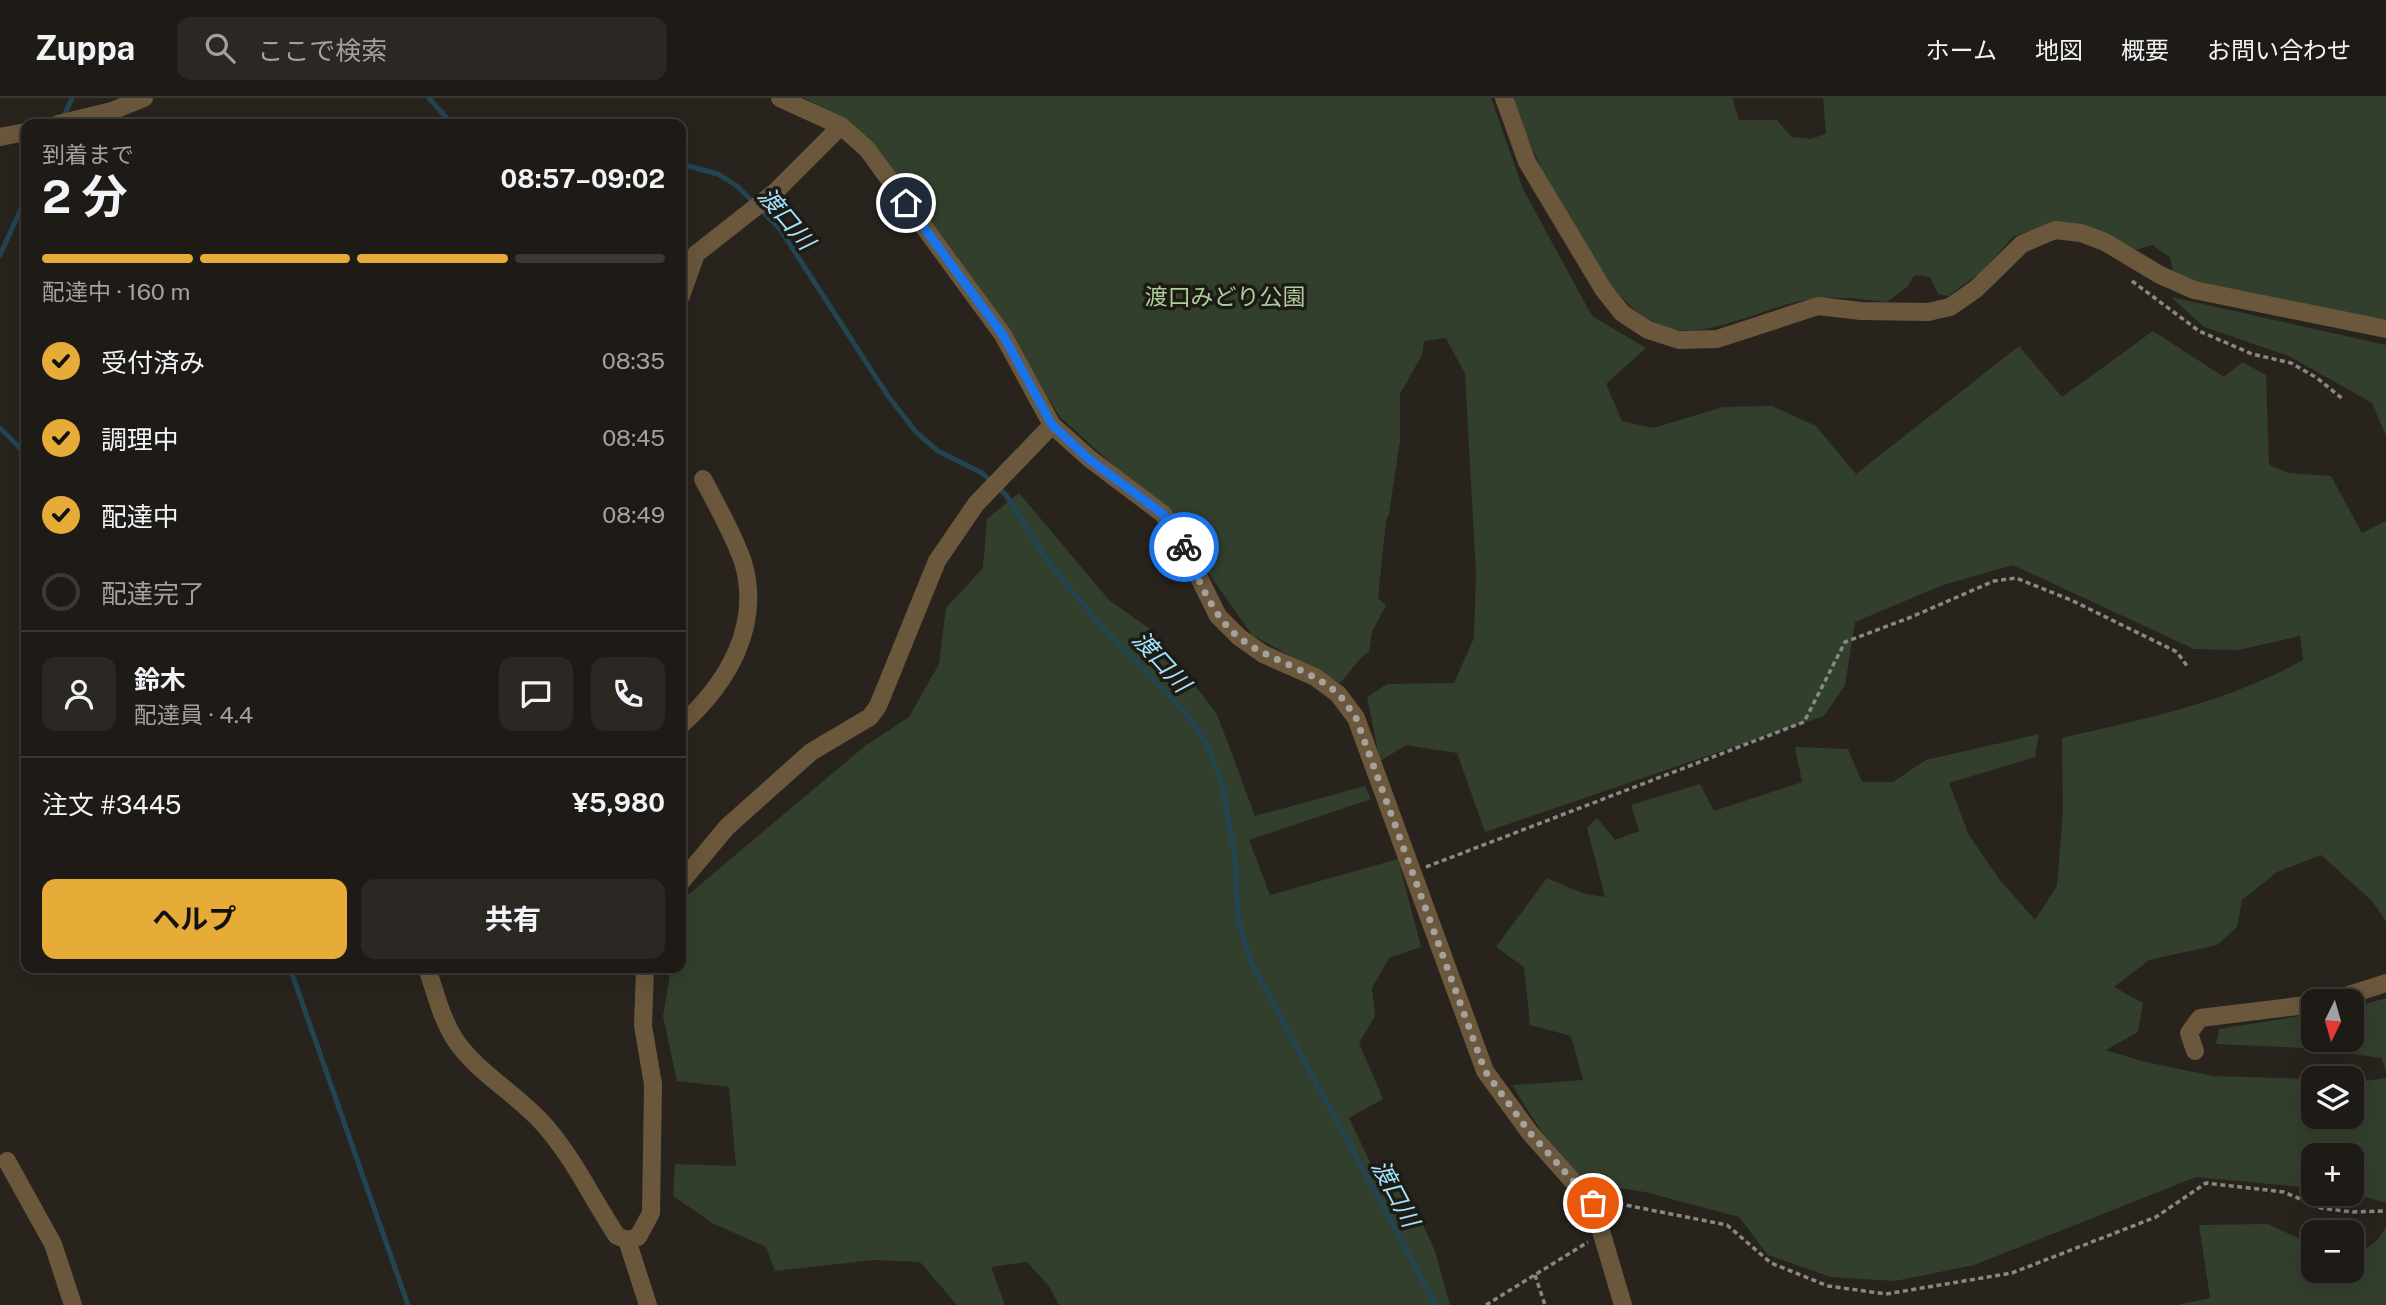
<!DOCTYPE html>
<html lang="ja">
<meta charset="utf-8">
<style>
body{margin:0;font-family:"Public Sans","Noto Sans JP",sans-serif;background:#2b2723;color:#f1f3f6;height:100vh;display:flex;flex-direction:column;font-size:26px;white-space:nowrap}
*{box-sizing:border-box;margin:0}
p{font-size:23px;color:#a1a1a1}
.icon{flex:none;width:38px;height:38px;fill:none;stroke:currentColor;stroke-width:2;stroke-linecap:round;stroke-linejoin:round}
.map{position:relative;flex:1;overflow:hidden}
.drawer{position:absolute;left:21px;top:21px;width:665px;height:854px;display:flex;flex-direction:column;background:#1e1a16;border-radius:14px;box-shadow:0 7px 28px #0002,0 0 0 2px #3c3835}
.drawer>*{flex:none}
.needle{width:46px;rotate:185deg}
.controls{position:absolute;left:2301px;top:891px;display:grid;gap:14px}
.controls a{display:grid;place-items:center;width:63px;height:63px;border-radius:14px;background:#1e1a16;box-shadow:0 7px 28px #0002,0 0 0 2px #3c3835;font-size:35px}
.pin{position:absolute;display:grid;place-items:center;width:60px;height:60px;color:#fff;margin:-30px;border:4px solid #fff;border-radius:50%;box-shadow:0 2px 7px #0007}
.courier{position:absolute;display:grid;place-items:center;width:70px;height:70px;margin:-35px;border:5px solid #1a73e8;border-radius:50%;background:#fff;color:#222;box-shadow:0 2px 9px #0007}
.overview em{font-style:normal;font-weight:700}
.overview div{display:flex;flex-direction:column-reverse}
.overview{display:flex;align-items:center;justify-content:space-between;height:119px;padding:0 21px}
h1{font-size:46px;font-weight:700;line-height:52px}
.bar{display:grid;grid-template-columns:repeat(4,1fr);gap:10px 7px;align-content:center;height:84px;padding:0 21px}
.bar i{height:9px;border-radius:5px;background:#3c3835}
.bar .current{background:#e7ac37}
.bar p{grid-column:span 4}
.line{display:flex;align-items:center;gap:18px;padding:0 21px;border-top:2px solid #3c3835}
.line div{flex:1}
.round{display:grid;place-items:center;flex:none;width:74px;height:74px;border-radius:14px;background:#2b2723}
ol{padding:0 21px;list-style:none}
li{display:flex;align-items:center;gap:21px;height:77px}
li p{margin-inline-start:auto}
li .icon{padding:7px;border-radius:50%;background:#e7ac37;color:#111;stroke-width:4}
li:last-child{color:#a1a1a1}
li i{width:38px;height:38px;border:4px solid #3c3835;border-radius:50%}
.action{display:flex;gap:14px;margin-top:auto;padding:14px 21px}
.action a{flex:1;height:80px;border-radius:14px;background:#e7ac37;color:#111;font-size:28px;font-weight:700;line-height:80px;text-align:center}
.action a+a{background:#2b2723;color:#f1f3f6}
header{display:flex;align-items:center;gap:42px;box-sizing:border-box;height:98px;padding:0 35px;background:#1e1a16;border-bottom:2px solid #3c3835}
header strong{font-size:33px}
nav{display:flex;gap:38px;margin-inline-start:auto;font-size:24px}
.search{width:490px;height:63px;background:#2b2723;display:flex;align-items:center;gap:18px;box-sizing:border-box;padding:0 24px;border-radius:14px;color:#a1a1a1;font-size:26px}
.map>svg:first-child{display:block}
.green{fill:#333f2d}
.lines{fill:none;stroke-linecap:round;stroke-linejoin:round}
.stream{stroke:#234552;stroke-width:5}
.path{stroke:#8b8782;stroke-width:3.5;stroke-dasharray:5 3.5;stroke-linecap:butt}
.minor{stroke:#6a573c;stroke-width:18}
.done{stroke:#a5a19c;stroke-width:7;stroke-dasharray:0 12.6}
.route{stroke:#1a73e8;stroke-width:9}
.labels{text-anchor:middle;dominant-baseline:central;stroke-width:7;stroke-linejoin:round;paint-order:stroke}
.park-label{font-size:23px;fill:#accc9b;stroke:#1e1a14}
.water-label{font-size:24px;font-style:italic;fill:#a2e3fe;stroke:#1e1a14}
</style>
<header>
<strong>Zuppa</strong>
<div class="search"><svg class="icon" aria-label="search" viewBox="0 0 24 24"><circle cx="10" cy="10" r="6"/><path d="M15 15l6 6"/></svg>ここで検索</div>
<nav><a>ホーム</a><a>地図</a><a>概要</a><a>お問い合わせ</a></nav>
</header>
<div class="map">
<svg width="2386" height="1207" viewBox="0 0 2386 1207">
<rect width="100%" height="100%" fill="#28231d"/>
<g class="green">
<path d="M804,0h687l32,91 69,127 54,32 -40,36 16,37 31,7 70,-21 49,-1 44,20 40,48 163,-128 43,51 91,-66 71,46 18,-15 24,13 3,90 20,8 42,3 31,57 24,-12v400l-14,-20 -51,-46 -44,17 -35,28 -5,27 -20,18 -68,15 -35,27 29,16 -5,29 -32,18 35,11 72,15 100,3 1,37h38v-33l34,-5v125l-34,-10v-38h-38l-1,33 -117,-11 -222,88 -79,16 -64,-4 -63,-22 -29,-38 -94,-25 -60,-9 -44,-52 -29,-46 71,-5 -12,-44 -41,-11 -6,-58 -28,-20 51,-69 38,16 20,3 -18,-69 10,-10 18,22 24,-9 -8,-26 69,-21 14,27 88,-29 -7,-35 53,2 14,33h31l33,-22 113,-26 -4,23 -86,26 20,52 30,44 36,41 22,-34 6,-75 -1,-73c85,-20 163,-35 241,-78l-3,-24 -62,14 -44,-1 -181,-84 -70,20 -88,37 -10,63 -21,31 -339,116 -28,-79 -51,-8 -26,16 -13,-64 20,-13 67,-1 20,-45 2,-63 -11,-201 -19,-36 -22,3 -2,14 -22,39v47l-11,73 -3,6 -8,78 8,7 -14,27 -3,20c-11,6 -19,21 -29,31l-88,-48 -86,-122 -106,-96 -63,-98 -150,-199z"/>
<path d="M1513,0h219l7,22h38l15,17 18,2 16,-5 -3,-36h563v224l-164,-32 -48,-13 -4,-20 -18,-12 -16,5 -61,-27 -28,3 -33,10 -34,37 -32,23 -10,-2 -8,-17 -15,-2 -9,13 -19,14c-25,-3 -49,-6 -75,-3 -36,5 -71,24 -108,30 -20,4 -44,-1 -61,-13 -52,-35 -111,-159 -130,-218z"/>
<path d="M2171,199l215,48v91l-14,-33 -83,-47 -85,-29z"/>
<path d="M1019,395l90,107 44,31 64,83 38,102 110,-30 6,13 -122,41 21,55 128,-36 23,88 -32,11 -17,30 3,28 -16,27 24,56 -34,19 23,48 27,19 18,27 18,39 15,54h-391l-10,-19 -22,-24 -36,5 14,38h-48l-37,-43 -46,-2 -99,11 -9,-24 -52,-23 -41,-28 2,-32 61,2 -7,-79 -52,-6 -14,-65 8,-48h10l2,-69 182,-153 44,-29 30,-53 7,-56 37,-40 4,-49z"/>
<path d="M2386,900v74l-4,-14 -77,-10 -89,-4 3,-15 94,-15 1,26h38v-32z"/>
<path d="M2268,1126l45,21 1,25h38v-14l24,-14 10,-15v78h-209l33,-7 -11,-73z"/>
</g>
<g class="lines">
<g class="stream">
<path d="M429,0l23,26"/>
<path d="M63,20l9,-20"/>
<path d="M681,66l37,10 19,12 43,43 108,167 28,36 22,19 44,22 24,22 45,71 53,63 82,84 22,33 14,38 13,74 3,61 13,43 185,343"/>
<path d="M0,157l26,-57"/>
<path d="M0,330l26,26"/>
<path d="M290,870l118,337"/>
</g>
<g class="path">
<path d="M2132,183l67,50 53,23 39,9 26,15 27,22"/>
<path d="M1426,769l378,-145 41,-80 64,-24 85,-37 22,-3 55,22 106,52 10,14"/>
<path d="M1610,1104l117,23 44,38 57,23 58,8 126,-21 144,-56 50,-34 78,9 37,16 31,4 34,-1"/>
<path d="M1535,1177l10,30"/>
<path d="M1486,1207l102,-63"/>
</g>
<g class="minor">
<path d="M780,0l61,28 26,23 136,186 49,90 38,34 73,55 16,23 39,79 21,21 24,17 52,23 23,17 18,24 129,353 45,62 63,71 30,101"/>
<path d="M1504,0l23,64 76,127 19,24 26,17 31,10 38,-1 101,-33 43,5 67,1 22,-5 26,-18 46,-45 33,-14 26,3 24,9 55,33 34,15 192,39"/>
<path d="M58,26l54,-13 32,-13"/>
<path d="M0,39l26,-5"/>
<path d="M681,198l15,-42 79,-62 66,-66"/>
<path d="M681,627c46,-41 81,-99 62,-163 -10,-29 -26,-56 -40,-83"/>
<path d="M681,784l46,-55 84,-75 59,-35 8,-11 59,-145 39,-57 76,-79"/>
<path d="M427,870c8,23 14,49 27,70 23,36 66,57 93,90 28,33 46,72 70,108l10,4 11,-3 13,-24 2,-129 -10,-58 2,-58"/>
<path d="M2330,903l56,-18"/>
<path d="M2195,953l-6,-18 11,-15 114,-14"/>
<path d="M7,1063l46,83 20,61"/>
<path d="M627,1142l21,65"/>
</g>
</g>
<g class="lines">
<path class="done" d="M1184,449c15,32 28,70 57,92 29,22 67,29 95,53 8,7 14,18 20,26l129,353 45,62 63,70"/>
<path class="route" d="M906,105l97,132 49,90 38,35 73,54 21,33"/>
</g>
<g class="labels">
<g class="park-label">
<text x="1225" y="198">渡口みどり公園</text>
</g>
<g class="water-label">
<text transform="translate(787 120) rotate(50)">渡口川</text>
<text transform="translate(1162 563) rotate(48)">渡口川</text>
<text transform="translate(1396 1095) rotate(62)">渡口川</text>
</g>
</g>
</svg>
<div class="controls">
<a><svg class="needle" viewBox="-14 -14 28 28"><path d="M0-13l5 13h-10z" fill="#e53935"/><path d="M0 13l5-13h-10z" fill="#a1a1a1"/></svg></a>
<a><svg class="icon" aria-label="layers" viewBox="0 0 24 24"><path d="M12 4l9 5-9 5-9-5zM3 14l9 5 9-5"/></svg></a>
<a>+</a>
<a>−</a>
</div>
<div class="pin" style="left:1593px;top:1105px;background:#ea580c"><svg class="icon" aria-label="bag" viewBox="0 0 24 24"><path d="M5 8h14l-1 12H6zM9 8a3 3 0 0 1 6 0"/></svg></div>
<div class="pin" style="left:906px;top:105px;background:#1f2937"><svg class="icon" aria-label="home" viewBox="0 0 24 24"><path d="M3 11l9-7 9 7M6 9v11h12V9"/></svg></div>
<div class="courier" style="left:1184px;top:449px"><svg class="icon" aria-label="bike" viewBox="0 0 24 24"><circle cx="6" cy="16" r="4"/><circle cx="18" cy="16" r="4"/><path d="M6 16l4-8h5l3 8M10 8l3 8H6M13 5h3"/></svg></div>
<section class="drawer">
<div class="overview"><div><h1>2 分</h1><p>到着まで</p></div><em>08:57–09:02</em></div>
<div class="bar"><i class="current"></i><i class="current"></i><i class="current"></i><i></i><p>配達中 · 160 m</p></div>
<ol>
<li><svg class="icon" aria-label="check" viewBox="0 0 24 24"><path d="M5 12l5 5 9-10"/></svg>受付済み<p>08:35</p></li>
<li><svg class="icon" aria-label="check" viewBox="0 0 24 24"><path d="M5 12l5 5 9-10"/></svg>調理中<p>08:45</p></li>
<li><svg class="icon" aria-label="check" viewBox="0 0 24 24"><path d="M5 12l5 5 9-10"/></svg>配達中<p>08:49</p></li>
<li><i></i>配達完了</li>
</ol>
<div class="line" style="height:126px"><a class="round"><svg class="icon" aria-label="person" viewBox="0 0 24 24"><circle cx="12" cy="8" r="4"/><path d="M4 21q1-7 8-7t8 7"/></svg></a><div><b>鈴木</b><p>配達員 · 4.4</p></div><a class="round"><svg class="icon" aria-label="chat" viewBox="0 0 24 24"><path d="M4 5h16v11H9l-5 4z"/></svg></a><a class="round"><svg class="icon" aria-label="phone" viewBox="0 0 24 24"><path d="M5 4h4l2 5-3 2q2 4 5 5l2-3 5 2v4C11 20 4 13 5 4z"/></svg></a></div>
<div class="line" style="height:91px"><div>注文 #3445</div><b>¥5,980</b></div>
<div class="action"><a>ヘルプ</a><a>共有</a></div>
</section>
</div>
